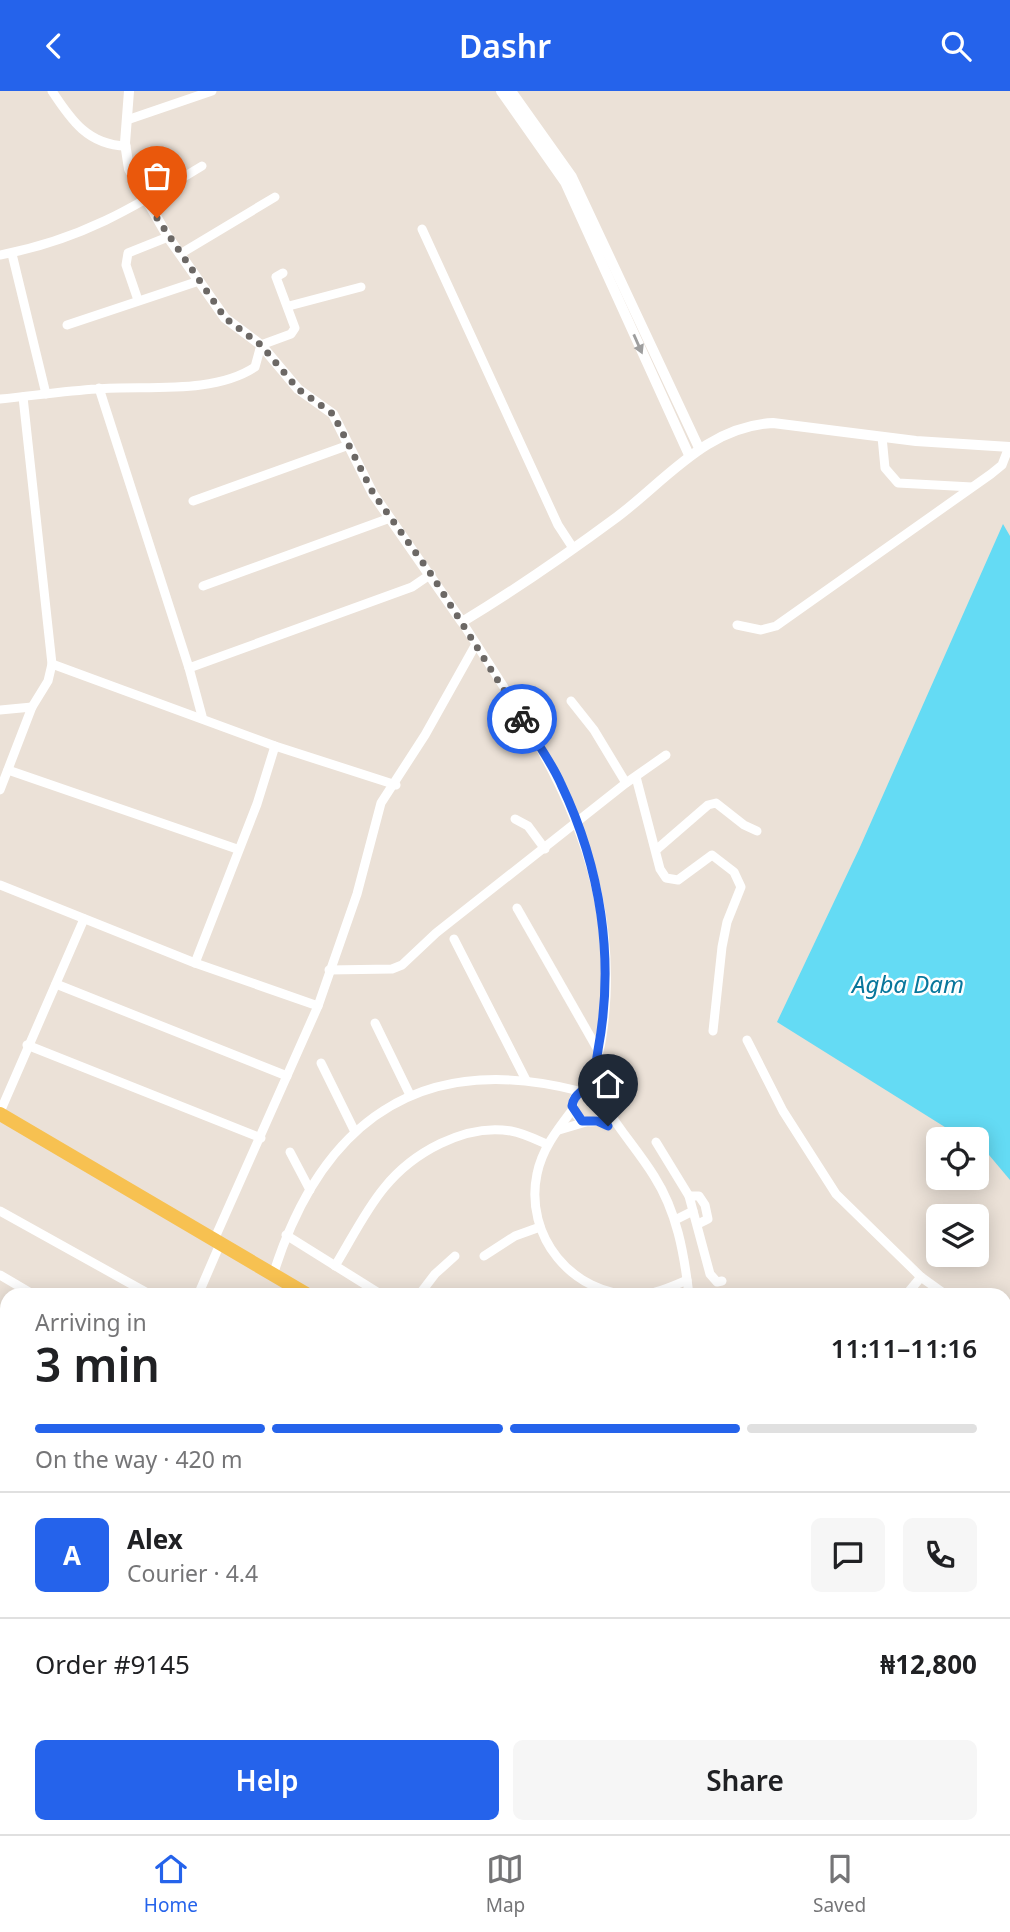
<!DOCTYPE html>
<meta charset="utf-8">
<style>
body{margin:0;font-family:"Noto Sans",sans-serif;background:#f6f6f6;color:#202124;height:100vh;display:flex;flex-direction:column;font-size:26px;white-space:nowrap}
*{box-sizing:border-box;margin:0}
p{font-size:23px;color:#757577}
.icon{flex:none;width:38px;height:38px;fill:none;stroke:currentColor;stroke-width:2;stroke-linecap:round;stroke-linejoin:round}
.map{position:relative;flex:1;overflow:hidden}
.side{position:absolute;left:0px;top:1197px;width:1012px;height:546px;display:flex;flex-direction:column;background:#fff;border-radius:21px 21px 0 0;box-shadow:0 4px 18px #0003}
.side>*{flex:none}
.tools{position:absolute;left:926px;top:1036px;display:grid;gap:14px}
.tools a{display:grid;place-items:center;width:63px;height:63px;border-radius:10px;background:#fff;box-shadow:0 4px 18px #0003;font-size:35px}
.pin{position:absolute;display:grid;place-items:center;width:60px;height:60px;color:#fff;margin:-72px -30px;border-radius:50% 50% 50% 0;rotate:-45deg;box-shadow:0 0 7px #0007}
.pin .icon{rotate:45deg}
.courier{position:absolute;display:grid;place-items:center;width:70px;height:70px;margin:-35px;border:5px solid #2563eb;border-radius:50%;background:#fff;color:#222;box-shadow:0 2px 9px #0007}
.head em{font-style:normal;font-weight:600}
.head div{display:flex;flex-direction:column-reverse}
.head{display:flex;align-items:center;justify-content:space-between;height:119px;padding:0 35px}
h1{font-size:46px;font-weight:600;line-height:52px}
.bar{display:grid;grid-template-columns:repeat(4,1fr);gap:10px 7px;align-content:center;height:84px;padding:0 35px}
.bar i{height:9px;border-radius:5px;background:#e0e0e0}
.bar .active{background:#2563eb}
.bar p{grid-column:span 4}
.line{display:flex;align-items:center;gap:18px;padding:0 35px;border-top:2px solid #e0e0e0}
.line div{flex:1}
.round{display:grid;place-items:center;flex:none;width:74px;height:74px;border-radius:10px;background:#f6f6f6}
.cta{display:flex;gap:14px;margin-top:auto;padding:14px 35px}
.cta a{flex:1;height:80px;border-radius:10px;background:#2563eb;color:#fff;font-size:28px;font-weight:600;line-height:80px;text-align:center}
.cta a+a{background:#f6f6f6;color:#202124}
header{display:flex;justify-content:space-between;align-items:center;height:91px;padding:0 35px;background:#2563eb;color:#fff;font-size:32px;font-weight:600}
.menu{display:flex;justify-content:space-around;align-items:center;height:98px;border-top:2px solid #e0e0e0;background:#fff;font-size:19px;color:#757577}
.menu a{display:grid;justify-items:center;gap:4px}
.menu .active{color:#2563eb}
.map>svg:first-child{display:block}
.water{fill:#64dbf4}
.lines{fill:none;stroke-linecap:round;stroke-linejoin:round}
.minor{stroke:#fff;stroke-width:9}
.tertiary{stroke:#fff;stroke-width:10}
.primary{stroke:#f7c151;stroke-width:14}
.oneway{fill:#9e9e9e}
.done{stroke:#6c6865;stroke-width:7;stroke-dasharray:0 12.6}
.route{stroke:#2563eb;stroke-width:9}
.labels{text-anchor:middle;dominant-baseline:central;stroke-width:5;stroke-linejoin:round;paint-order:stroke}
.water-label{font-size:24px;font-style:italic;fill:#07769b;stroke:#fff}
</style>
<header><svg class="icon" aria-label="back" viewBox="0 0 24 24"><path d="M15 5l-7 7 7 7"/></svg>Dashr<svg class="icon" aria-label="search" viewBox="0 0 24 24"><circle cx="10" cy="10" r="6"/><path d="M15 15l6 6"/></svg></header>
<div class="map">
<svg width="1010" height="1743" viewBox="0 0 1010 1743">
<rect width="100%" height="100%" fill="#ebe1d7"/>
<path class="water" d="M1003,433l7,12v644l-21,-25 -12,-8 -1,-8h-12l-187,-117 83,-175z"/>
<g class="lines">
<g class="minor">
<path d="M52,0c19,29 36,54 74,55"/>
<path d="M127,29l85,-29"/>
<path d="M422,138l136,296 15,23"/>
<path d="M12,163l34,140"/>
<path d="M180,163l95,-57"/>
<path d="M0,164c80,-15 133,-47 202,-89"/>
<path d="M138,209l-12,-35 2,-12 40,-16"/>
<path d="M289,215l72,-19"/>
<path d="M67,234l132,-44"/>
<path d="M99,297l90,280 13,48"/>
<path d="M0,308c32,-3 64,-8 97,-10 48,-4 116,6 158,-22l6,-22 30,-11 4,-6 -19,-51 7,-4"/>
<path d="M882,346l3,31 13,15 74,4"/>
<path d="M193,410l156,-56"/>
<path d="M203,495l187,-68"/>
<path d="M462,531c77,119 151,226 144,374 -2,31 -5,65 -21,92"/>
<path d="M737,534l24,5 15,-4 215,-152 11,-9 7,-18"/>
<path d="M52,573l223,82 121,39"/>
<path d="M189,577l223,-81 19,-13"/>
<path d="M571,610l23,29 32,53"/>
<path d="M0,619l32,-3"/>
<path d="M8,679l229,79"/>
<path d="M636,686l24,92 6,9 12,2 34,-25 22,17 7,15 -14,35 -5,25 -9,84"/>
<path d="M0,699l32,-83 16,-26 4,-17 -29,-267"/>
<path d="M515,728l13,7 17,23"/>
<path d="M656,759l52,-45 8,-2 28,22 13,6"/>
<path d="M0,794l195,78 123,43"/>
<path d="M517,817l81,142"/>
<path d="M454,848l72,141"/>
<path d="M195,872l62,-159 18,-58"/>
<path d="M329,879l63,-1 10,-4 34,-32 190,-150 40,-28"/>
<path d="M56,893l231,92"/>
<path d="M375,932l35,72"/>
<path d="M747,949l36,71 53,83 85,83 25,18"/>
<path d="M27,954l234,93"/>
<path d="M321,972l34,69"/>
<circle cx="590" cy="1014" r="17"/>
<path d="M573,1018c-16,21 -31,40 -36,65 -13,62 35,121 98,121 18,0 36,-8 52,-15"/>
<path d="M607,1018c14,23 32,43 47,67 23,36 30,77 35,119"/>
<path d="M0,1021l84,-193"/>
<path d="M559,1039l27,-8"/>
<path d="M656,1051l33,54 21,78 7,8 5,-1"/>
<path d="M290,1061l20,38"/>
<path d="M689,1105h10l6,9 3,14 -10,5"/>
<path d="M0,1120l151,84"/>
<path d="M675,1129l18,-9"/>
<path d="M286,1144l96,60"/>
<path d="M214,1149l104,-234 39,-112 24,-91 44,-68 51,-91"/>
<path d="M484,1165l31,-20 25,-9"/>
<path d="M335,1175c16,-26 30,-55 49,-78 28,-35 81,-65 127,-57 12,2 24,8 35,13"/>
<path d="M0,1184l34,20"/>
<path d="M273,1184c48,-153 146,-225 306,-184"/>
<path d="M198,1204l22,-51"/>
<path d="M419,1204l16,-21 20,-18"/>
<path d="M906,1204l15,-18"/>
<path d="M1004,1267l6,6"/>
<path d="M0,1316l7,-18"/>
<path d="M0,1489l7,1"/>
<path d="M1004,1517l6,4"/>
<path d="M0,1554l7,-3"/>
<path d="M0,1636h7"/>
<path d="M71,1736v7"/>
<path d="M115,1736l1,7"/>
<path d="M231,1736l1,7"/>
<path d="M563,1736l12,7"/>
<path d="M860,1736l12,7"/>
<path d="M405,1743l4,-7"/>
<path d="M471,1743l5,-7"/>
</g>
<g class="tertiary">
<path d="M129,0l-4,52 4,26 39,68 57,81 36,27 37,44 35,25 40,80 89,128c53,-32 105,-68 155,-105 49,-37 90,-91 156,-94l143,18 94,6"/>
<path d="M501,0l64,91 124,273"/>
<path d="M511,0l61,86 127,271"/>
</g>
<g class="primary">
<path d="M0,1023l308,181"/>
<path d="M1004,1617l6,3"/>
</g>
</g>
<defs><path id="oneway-solid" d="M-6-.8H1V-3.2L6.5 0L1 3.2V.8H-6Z" transform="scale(1.75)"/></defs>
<use class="oneway" href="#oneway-solid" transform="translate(638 253) rotate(66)"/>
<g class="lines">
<path class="done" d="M157,127l68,100 36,27 37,44 35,25 40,79 58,81 91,145"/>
<path class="route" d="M522,628c13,21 29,42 39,65 40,84 54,175 37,266 -2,13 -3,25 -11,35 -6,9 -13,9 -15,21l10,15h15l11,5"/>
</g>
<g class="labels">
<g class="water-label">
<text x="908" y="892">Agba Dam</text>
</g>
</g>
</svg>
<div class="tools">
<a><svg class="icon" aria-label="locate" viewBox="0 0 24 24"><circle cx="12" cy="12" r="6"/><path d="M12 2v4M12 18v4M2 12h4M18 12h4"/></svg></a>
<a><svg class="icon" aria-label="layers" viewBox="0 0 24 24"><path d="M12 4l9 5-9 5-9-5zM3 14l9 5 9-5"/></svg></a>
</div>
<div class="pin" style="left:157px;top:127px;background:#ea580c"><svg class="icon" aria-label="bag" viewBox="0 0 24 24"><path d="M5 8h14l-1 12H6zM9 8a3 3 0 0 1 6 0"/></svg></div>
<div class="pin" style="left:608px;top:1035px;background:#1f2937"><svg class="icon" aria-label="home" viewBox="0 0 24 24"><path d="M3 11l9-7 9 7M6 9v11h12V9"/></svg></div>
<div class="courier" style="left:522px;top:628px"><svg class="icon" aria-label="bike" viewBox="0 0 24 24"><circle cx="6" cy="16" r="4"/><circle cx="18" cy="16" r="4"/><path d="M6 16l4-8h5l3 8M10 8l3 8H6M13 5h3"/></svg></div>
<section class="side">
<div class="head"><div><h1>3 min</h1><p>Arriving in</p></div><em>11:11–11:16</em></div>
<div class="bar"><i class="active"></i><i class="active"></i><i class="active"></i><i></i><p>On the way · 420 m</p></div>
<div class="line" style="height:126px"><b class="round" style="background:#2563eb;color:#fff">A</b><div><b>Alex</b><p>Courier · 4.4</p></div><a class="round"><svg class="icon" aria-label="chat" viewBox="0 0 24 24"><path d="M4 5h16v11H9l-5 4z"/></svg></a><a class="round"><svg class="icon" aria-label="phone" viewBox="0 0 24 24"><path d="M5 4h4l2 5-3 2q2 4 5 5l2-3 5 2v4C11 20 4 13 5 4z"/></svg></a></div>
<div class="line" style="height:91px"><div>Order #9145</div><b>₦12,800</b></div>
<div class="cta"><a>Help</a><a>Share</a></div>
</section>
</div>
<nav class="menu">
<a class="active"><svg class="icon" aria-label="home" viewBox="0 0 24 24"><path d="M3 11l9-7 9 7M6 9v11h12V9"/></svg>Home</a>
<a><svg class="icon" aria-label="map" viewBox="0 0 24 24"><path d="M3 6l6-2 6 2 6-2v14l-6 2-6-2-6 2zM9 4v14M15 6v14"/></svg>Map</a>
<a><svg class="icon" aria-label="saved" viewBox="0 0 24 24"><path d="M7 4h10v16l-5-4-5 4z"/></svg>Saved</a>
</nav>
